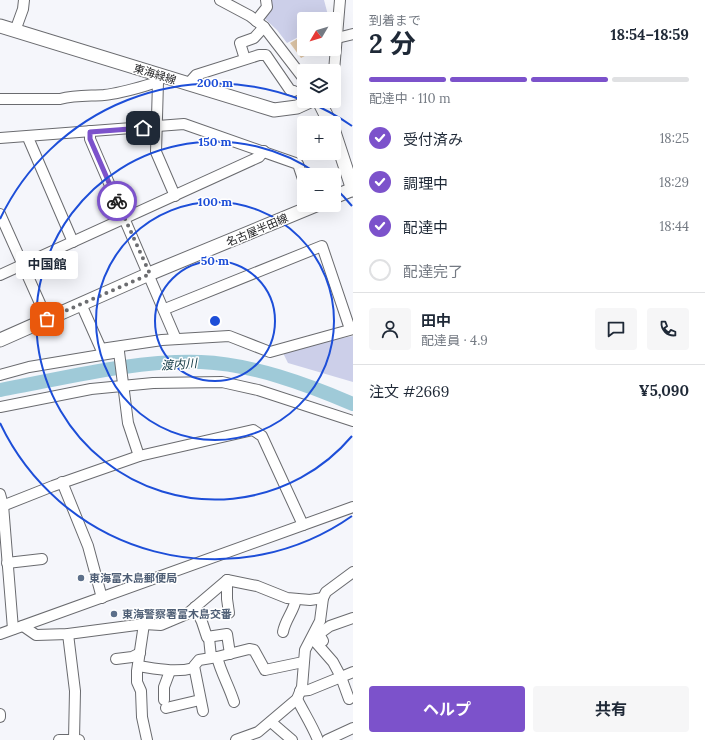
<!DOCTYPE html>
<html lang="ja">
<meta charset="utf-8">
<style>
body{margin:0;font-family:Lora,"Noto Sans JP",serif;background:#f6f6f7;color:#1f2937;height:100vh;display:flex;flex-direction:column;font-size:15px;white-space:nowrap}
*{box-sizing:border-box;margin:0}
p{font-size:13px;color:#747a83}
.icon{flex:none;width:22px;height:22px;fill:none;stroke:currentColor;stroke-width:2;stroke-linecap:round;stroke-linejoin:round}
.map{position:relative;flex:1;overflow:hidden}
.sheet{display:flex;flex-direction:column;background:#fff;width:352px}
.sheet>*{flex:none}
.needle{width:26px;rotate:232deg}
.fabs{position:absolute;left:297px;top:12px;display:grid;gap:8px}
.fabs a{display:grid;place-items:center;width:44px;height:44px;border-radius:4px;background:#fff;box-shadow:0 4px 16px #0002;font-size:20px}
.pin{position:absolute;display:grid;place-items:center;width:34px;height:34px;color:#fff;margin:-17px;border-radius:8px;box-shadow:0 2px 6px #0006}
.courier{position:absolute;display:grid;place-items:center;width:40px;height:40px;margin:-20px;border:3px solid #7c52cb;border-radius:50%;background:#fff;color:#222;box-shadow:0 1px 5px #0007}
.bubble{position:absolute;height:28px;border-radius:4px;background:#fff;box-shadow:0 4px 16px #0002;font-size:13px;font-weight:700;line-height:28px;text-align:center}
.overview em{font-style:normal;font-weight:700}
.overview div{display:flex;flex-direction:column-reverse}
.overview{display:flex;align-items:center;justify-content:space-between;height:68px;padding:0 16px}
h1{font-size:26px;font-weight:700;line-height:30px}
.bar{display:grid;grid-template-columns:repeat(4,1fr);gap:6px 4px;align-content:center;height:48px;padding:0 16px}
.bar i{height:5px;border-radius:3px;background:#e0e1e3}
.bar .on{background:#7c52cb}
.bar p{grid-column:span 4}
.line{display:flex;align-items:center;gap:10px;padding:0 16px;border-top:1px solid #e0e1e3}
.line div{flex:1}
.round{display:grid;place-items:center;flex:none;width:42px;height:42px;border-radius:4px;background:#f6f6f7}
ol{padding:0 16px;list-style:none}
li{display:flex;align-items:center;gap:12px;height:44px}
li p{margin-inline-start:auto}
li .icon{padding:4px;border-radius:50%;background:#7c52cb;color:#fff;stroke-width:4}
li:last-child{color:#747a83}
li i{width:22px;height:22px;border:2px solid #e0e1e3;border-radius:50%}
.primary-button{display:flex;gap:8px;margin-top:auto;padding:8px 16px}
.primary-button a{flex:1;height:46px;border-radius:4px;background:#7c52cb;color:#fff;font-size:16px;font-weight:700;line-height:46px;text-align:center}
.primary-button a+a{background:#f6f6f7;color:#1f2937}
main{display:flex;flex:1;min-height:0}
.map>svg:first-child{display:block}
.green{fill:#cccfe9}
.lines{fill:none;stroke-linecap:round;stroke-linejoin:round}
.river{stroke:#9fcad8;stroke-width:14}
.building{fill:#ddc5a6}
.minor-casing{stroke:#6a6b6f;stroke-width:12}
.major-casing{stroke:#6a6b6f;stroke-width:15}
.minor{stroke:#fff;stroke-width:10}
.major{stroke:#fff;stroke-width:13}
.done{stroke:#6c6d70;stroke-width:4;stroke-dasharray:0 7.2}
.route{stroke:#7c52cb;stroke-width:5}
.ring{fill:none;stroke:#1d4ed8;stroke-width:2}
.service-dot{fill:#5c6f8a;stroke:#fff;stroke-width:1.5}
.labels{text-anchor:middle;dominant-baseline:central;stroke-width:3;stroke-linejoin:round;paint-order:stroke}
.street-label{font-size:11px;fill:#232325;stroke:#fff}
.service-label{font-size:11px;font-weight:bold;fill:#4e5e75;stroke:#fff;text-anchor:start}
.water-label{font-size:12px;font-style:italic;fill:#0c3540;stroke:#fff}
.centre{fill:#1d4ed8;stroke:#fff;stroke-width:2}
.ring-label{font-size:12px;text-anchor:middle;font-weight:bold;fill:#1d4ed8;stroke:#fff;stroke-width:3;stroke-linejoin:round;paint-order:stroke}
</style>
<main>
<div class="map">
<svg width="353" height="740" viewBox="0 0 353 740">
<rect width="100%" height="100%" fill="#f5f6fb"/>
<g class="green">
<path d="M269,0h55l5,19h-25v15l-17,9 -10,-13 -13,-12z"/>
<path d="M353,336v46l-65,-19 -7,-14z"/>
</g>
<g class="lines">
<path class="river" d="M0,390c66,-12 134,-30 201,-28 51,2 105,22 152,42"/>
</g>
<path class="building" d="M304,35v14h14l-17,9 -11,-15z"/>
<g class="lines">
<g class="minor-casing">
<g id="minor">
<path d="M220,0l30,16 14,11 40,52"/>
<path d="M256,21l11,-14 -1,-7"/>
<path d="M15,31l8,-22 1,-9"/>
<path d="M337,38l16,-4"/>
<path d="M245,59l-5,-16 14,-5 10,-11"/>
<path d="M334,71l6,-71"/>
<path d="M161,78l-3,4 -2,70 19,44"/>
<path d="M188,84l8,-9 63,-20h7l24,35 4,1"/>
<path d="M0,99h60c15,-4 29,-3 44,-4 19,-2 36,-8 54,-13"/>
<path d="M90,131v8l86,200"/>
<path d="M29,136v4l44,102"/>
<path d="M0,138l184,-14 114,40 6,18"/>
<path d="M0,214l47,105"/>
<path d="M0,275l259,-118 5,-6"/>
<path d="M81,304l20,45 61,-9 67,-4 41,16 83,-23"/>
<path d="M165,309l157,-63 28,83"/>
<path d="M119,352l9,71 11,33"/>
<path d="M0,375l29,-8 90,-15"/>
<path d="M0,407l91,-18 62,-6 69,-1 36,8 95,31"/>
<path d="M62,482l26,64 14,52"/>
<path d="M0,494l3,11 10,124"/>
<path d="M0,507l53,-21 86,-30 114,-26 9,6 41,89"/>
<path d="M7,563l35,-4"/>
<path d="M227,580v19l2,14"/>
<path d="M195,607l7,15 5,15 20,-3 3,20"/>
<path d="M144,624l-7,47v11l4,9 1,26 5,23"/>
<path d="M23,626l13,9 32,-1 76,-10 17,1 26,-11 40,-34 30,6 30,12 23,2 13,-2"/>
<path d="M283,632c2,-12 11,-21 13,-33"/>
<path d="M0,634l353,-127"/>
<path d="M68,634l7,57 -1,48"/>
<path d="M209,638l2,19"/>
<path d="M312,638l21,24 8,15 12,-5"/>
<path d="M323,641l-4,-7 11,-8 23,-8"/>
<path d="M116,659l16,-2 8,-4"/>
<path d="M138,666c20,3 37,7 56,2"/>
<path d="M300,691l9,-1 32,-13 8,22"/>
<path d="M297,699c7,14 15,26 21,41"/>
<path d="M164,700v-13l6,-16"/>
<path d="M234,702c-5,-16 -13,-29 -17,-45l32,-8 5,1 11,20 38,-8"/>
<path d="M166,708l34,-8"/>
<path d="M203,711l-9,-45 5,-6 18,-3"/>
<path d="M0,714v3"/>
<path d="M271,722l21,18"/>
<path d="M59,740h20"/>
<path d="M236,740l22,-8 39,-33 5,-12 3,-37 15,-29 3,-23 3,-6 27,-20"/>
<path d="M327,740l26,-12"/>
</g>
</g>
<g class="major-casing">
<g id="major">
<path d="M0,26l274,84 23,-3 13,-6"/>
<path d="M319,101l11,22"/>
<path d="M334,132l19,58"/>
<path d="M334,197l19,-8"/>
<path d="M0,340l149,-66 167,-69"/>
</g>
</g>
<use href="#minor" class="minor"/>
<use href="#major" class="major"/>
</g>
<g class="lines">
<path class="done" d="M47,319l103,-45 -33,-73"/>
<path class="route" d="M117,201l-27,-62v-7l53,-4"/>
</g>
<g class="ring">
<circle cx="215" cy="321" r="60"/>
<circle cx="215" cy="321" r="119"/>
<path d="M352 436A179 179 0 1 1 318 174M335 188A179 179 0 0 1 352 206"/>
<path d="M352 516A238 238 0 0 1 0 423M0 219A238 238 0 0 1 302 100M306 101A238 238 0 0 1 352 126"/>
</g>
<g class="service-dot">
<circle cx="81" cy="578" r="4"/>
<circle cx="114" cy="614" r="4"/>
</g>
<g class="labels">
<g class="street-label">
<text transform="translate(155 74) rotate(17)">東海緑線</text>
<text transform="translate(257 230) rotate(-23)">名古屋半田線</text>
</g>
<g class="service-label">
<text x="89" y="578">東海富木島郵便局</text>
<text x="122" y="614">東海警察署富木島交番</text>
</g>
<g class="water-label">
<text transform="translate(179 364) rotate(-4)">渡内川</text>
</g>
</g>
<circle cx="215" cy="321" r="6" class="centre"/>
<g class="ring-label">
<text x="215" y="87">200 m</text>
<text x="215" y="146">150 m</text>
<text x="215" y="206">100 m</text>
<text x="215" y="265">50 m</text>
</g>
</svg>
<div class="fabs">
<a><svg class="needle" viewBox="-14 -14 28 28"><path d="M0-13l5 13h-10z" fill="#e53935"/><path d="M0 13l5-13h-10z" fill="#747a83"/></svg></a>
<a><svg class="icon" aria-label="layers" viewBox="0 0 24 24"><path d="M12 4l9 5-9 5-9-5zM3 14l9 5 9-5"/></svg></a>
<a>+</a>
<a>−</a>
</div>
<div class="pin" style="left:47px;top:319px;background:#ea580c"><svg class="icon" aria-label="bag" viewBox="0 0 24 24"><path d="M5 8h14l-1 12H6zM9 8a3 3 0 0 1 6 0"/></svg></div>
<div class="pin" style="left:143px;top:128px;background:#1f2937"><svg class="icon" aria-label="home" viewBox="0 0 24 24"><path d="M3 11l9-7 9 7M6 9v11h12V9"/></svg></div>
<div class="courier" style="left:117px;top:201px"><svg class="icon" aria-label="bike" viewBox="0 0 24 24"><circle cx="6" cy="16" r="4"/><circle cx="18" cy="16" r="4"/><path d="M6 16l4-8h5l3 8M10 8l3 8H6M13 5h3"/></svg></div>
<div class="bubble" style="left:16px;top:251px;width:62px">中国館</div>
</div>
<section class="sheet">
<div class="overview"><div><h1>2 分</h1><p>到着まで</p></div><em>18:54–18:59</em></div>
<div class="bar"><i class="on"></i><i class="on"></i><i class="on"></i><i></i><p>配達中 · 110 m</p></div>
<ol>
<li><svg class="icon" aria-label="check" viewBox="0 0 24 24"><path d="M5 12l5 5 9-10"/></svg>受付済み<p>18:25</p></li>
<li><svg class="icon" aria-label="check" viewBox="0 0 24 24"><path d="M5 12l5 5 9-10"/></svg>調理中<p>18:29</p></li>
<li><svg class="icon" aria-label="check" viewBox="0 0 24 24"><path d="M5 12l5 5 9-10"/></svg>配達中<p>18:44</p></li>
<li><i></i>配達完了</li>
</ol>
<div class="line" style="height:72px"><a class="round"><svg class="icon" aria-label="person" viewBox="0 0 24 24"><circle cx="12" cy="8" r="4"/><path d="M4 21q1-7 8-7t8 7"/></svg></a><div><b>田中</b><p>配達員 · 4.9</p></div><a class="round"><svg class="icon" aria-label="chat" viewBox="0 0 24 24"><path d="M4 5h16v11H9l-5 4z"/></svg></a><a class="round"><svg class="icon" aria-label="phone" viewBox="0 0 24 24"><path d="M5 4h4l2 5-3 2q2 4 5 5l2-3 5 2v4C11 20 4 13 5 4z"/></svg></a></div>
<div class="line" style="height:52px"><div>注文 #2669</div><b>¥5,090</b></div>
<div class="primary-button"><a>ヘルプ</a><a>共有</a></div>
</section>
</main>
